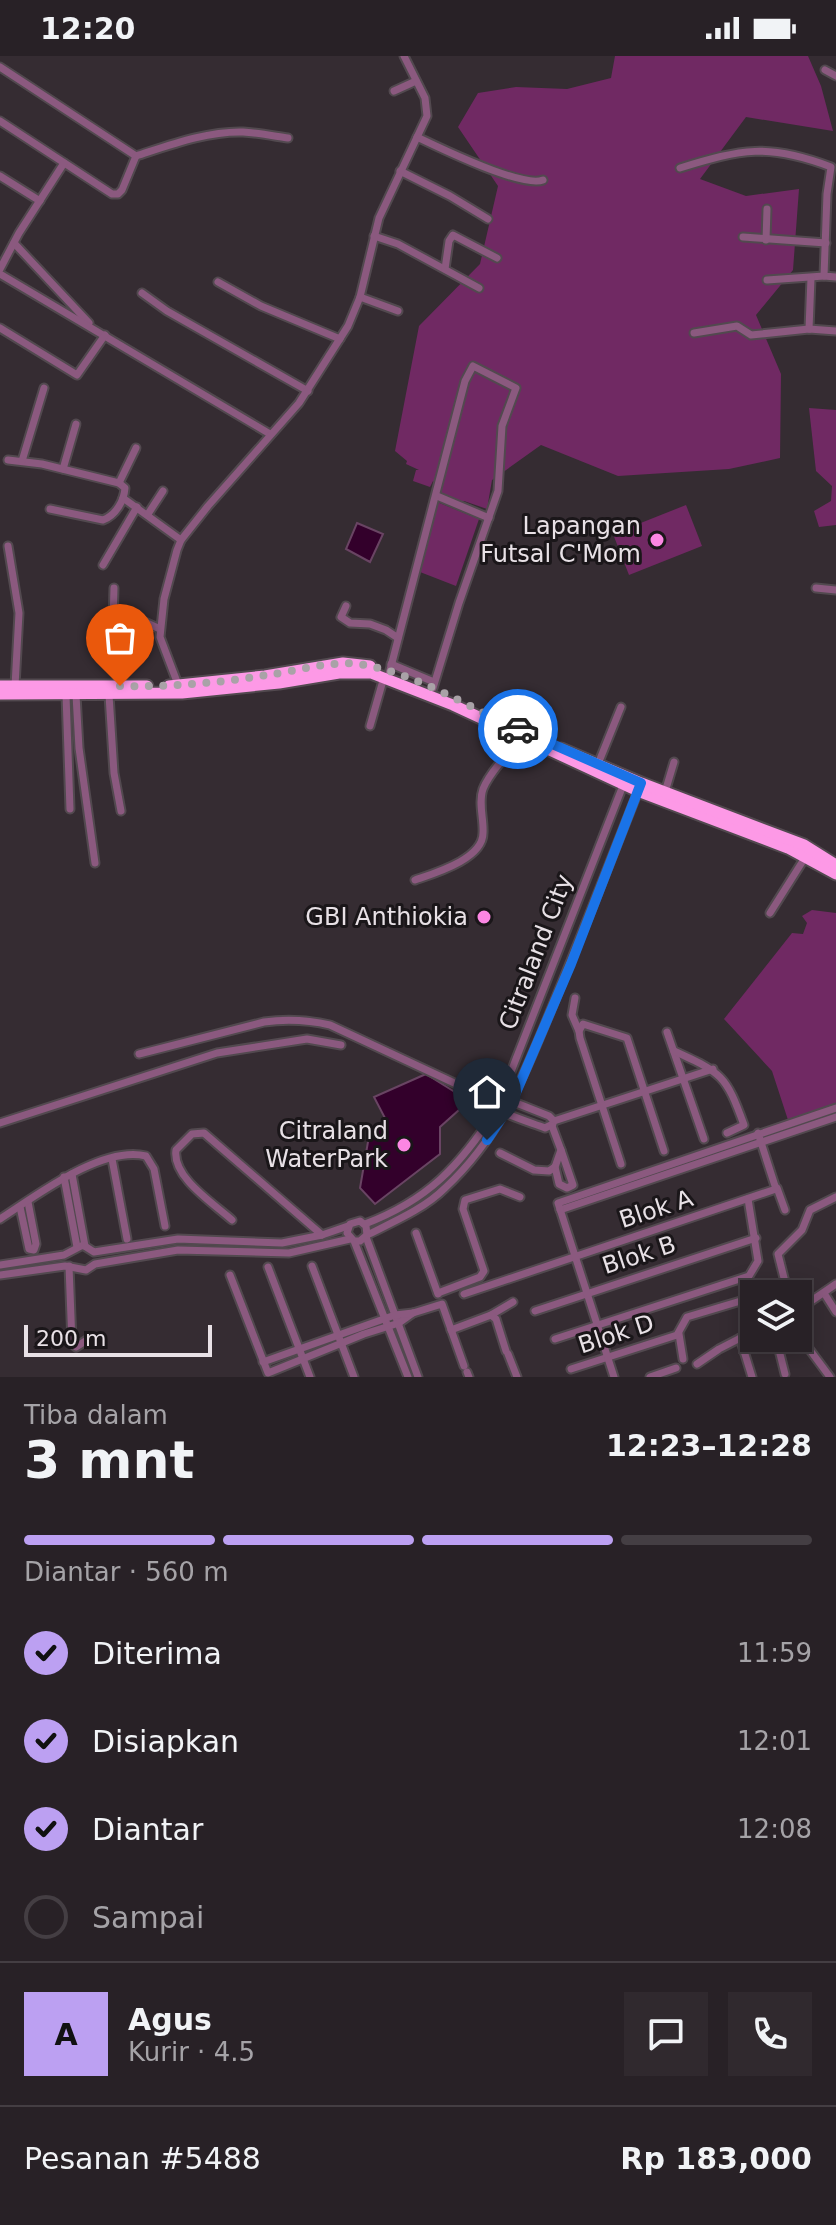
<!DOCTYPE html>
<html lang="id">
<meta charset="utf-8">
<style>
body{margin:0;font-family:"DejaVu Sans",sans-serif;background:#30292e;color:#f1f3f6;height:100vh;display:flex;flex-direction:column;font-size:30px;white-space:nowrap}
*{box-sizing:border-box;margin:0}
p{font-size:26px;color:#a5a3a7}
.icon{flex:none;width:44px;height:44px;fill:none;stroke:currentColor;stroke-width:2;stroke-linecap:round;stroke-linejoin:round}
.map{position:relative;height:1321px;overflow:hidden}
.side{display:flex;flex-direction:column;background:#282126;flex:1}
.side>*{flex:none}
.tools{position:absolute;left:740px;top:1224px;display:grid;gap:16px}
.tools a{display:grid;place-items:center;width:72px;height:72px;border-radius:0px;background:#282126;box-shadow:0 4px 20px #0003,0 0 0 2px #443e43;font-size:40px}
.scale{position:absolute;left:24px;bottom:20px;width:188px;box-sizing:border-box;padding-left:8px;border:4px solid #e8e1e6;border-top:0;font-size:22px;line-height:28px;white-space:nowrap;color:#e8e1e6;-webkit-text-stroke:6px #1a1619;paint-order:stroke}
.pin{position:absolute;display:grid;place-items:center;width:68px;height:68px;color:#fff;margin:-82px -34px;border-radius:50% 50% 50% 0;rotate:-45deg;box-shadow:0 0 8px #0007}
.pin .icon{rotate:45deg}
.courier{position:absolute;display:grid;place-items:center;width:80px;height:80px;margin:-40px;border:6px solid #1a73e8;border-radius:50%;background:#fff;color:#222;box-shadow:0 2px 10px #0007}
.overview em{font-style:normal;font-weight:600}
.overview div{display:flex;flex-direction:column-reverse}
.overview{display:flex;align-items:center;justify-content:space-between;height:136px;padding:0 24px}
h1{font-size:52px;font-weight:600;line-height:60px}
.bar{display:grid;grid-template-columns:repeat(4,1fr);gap:12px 8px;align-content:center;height:96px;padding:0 24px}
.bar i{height:10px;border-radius:6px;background:#443e43}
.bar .selected{background:#bca0f2}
.bar p{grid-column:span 4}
.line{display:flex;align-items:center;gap:20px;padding:0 24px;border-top:2px solid #443e43}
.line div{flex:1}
.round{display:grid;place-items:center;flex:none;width:84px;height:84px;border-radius:0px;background:#30292e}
ol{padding:0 24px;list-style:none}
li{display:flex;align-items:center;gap:24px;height:88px}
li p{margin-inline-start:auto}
li .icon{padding:8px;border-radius:50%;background:#bca0f2;color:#111;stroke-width:4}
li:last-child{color:#a5a3a7}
li i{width:44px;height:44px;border:4px solid #443e43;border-radius:50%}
.status{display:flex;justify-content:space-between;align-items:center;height:56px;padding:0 40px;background:#282126;direction:ltr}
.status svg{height:22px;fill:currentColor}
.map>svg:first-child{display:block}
.green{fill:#702963}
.water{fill:#33002b;stroke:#694463;stroke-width:2}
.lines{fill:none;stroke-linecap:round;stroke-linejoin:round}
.minor-casing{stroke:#52494f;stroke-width:11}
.highway-casing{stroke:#52494f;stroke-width:15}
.minor{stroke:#8b597f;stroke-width:7}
.highway{stroke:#fd99e6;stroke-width:11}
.done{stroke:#a9a2a7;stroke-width:8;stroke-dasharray:0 14.4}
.route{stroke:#1a73e8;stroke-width:10}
.poi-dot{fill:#fc86e3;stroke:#1a1619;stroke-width:3}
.labels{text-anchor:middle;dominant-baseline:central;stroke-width:6;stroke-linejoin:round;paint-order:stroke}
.poi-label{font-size:24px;fill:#e8e1e6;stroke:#1a1619;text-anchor:end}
.street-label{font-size:24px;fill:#e8e1e6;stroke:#1a1619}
</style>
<div class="status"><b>12:20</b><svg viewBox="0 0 49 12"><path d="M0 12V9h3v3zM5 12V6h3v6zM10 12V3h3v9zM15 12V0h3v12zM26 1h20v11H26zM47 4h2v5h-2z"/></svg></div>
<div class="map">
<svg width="836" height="1321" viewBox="0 0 836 1321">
<rect width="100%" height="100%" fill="#352c32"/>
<g class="green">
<path d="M615,0h193l13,30 12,45 -87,-14 -46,62 46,17 53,-7 -6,81 -37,45 25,59 -1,84 -51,11 -111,7 -77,-31 -49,35 -5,29 -23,-8 -4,2 -18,-10v-4l-9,-8 -3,6 -17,-6 3,-11h3l-13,-6 1,-3 -12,-10 24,-125 61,-62 18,-78 -40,-59 20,-34 38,-6 51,2 44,-11z"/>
<path d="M809,352l27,2v115l-17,2 -5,-16 17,-10 1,-15 -16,-15z"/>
<path d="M437,446l42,17 -23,67 -36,-14z"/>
<path d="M686,449l16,41 -73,29 -16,-41z"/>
<path d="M812,854l24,3v190l-48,17 -16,-49 -48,-52 68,-86 11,1 4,-11 -5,-7z"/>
</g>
<g class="water">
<path d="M357,467l26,11 -13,28 -24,-13z"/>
<path d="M426,1018l32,20 2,15 -20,18v27l-65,50 -15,-16 9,-52 17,-16 -12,-23z"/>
</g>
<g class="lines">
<g class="minor-casing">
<g id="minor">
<path d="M0,11l136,89 -14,34 -4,4h-6l-112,-73"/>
<path d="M825,14l11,6"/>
<path d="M394,35l22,-10"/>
<path d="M417,81c23,11 105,51 126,43"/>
<path d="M136,100c34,-11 71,-25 107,-24 15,1 31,4 45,6"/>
<path d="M680,112c62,-19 88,-25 151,-1l-4,27 -3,82 12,1"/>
<path d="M400,115l50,25 38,23"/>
<path d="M0,120l40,25"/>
<path d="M374,180l24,8 81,44"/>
<path d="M743,181l83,6"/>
<path d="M766,184l1,-31"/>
<path d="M14,187l75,80"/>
<path d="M0,213l19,-36 45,-70"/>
<path d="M445,213l4,-28 4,-6 44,23"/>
<path d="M0,218l270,160"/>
<path d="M767,224l57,-4"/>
<path d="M218,226l43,24 79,33"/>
<path d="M142,237l25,18 141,80"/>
<path d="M360,241l38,14"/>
<path d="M0,272l77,47 28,-40"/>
<path d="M809,273l2,-51"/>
<path d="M694,277l43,-7 14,9 58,-6 27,2"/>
<path d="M8,404l34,4 77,19 6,5c-1,13 -9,27 -22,32l-53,-11"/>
<path d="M22,405l22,-73"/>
<path d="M63,413l13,-45"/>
<path d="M119,427l17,-35"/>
<path d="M437,440l52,22"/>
<path d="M123,442l58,42"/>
<path d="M148,458l15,-23"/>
<path d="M8,490l11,67 -4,73"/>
<path d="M103,509l34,-58"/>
<path d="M816,532l20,2"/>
<path d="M346,550l-5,11 9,6 20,1 16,6 12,8"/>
<path d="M114,552l46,21"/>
<path d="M112,600l2,-68"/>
<path d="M391,608l43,18"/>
<path d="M388,622l77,-297 8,-15 43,22 -14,38 -4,65 -39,112 -26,85"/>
<path d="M179,631l-19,-50 4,-38 13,-49 4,-10 27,-34 91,-103 49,-77 12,-29 19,-79 48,-102 -2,-18 -21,-42"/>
<path d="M66,639l4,114"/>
<path d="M76,639l3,53 16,115"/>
<path d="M109,639l5,78 7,38"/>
<path d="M370,670l14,-49"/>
<path d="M598,708l23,-57"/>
<path d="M665,736l9,-30"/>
<path d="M415,824c20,-7 68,-21 68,-47 1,-14 -5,-30 0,-44 8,-21 29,-35 37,-57"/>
<path d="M770,857l36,-57"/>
<path d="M575,942l-3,17 7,16"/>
<path d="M667,976l37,107"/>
<path d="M674,995c48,22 52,24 70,74l-17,8"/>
<path d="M139,998l125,-32c23,-3 44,-2 66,3l135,63c24,22 50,29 80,40l8,-4v-4l-4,-4 -68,-27 -16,-1"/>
<path d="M554,1065l159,-52"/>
<path d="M0,1067l217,-70 90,-14 34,6"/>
<path d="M500,1097l34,17 15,1 6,-4 6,-17 -9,-24"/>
<path d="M112,1103l15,80"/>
<path d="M621,1108l-41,-126 -1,-7 4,-7 44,14 37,113"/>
<path d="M555,1111l4,17 8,4 6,-3 -12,-35"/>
<path d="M72,1118l13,72"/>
<path d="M64,1121l13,70"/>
<path d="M777,1132l8,22"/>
<path d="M20,1151l9,42 5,1 2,-6 -8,-42"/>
<path d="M560,1154l276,-93"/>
<path d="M0,1163c36,-23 102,-74 146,-63l8,13 11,57"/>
<path d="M232,1164c-19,-17 -60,-43 -56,-70l16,-16 12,-1 118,102"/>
<path d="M365,1168c63,-24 95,-58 131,-114l128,-327"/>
<path d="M416,1177l22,61"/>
<path d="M367,1179c26,-13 57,-26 78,-47 58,-54 81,-117 110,-188 29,-70 56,-141 84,-211"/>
<path d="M366,1181l52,140"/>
<path d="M354,1185h6l7,-6 -1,-9 -6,-5 -10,3 -3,9 7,8 54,136"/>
<path d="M0,1209l64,-10 19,-10 11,7 84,-13 104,4 40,-8 26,-9"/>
<path d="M69,1210l3,77 4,4 11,-7"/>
<path d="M312,1210l42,111"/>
<path d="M268,1211l42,110"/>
<path d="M0,1219l65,-9 21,4 9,-6 83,-14 111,3 61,-14"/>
<path d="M230,1219l38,98 96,-39 35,-11 14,-10"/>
<path d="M438,1237l42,-16 4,-6 -21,-62 2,-9 35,-11 20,8"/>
<path d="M824,1237l12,19"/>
<path d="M464,1238l312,-105 -18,-56"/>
<path d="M765,1238l21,-7"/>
<path d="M788,1238l-10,-40 24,-24 8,-20 26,-13"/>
<path d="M798,1254l38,-26"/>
<path d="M535,1255l221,-73"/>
<path d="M491,1259l22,-13"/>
<path d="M798,1272l6,14 26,35"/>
<path d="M451,1274l40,-15 5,4 10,32"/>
<path d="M679,1278l4,25"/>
<path d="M740,1282l12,39"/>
<path d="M776,1282l9,36"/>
<path d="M555,1283l194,-63 9,-15 -10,-62"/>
<path d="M508,1298l9,23"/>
<path d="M263,1306l132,-47 18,-2 29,-9 22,62"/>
<path d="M697,1308l22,-15 35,-18"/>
<path d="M571,1313l106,-34 10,-18 67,-20"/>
<path d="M467,1316l2,5"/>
<path d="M614,1321l-56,-174 278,-95"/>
<path d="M650,1321l26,-9"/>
</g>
</g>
<g class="highway-casing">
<g id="highway">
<path d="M0,630h147"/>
<path d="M169,630l96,-10 78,-13 27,3"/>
<path d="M0,638l182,-1 97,-10 60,-10h32l82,32 185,86 150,57 48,26"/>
<path d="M511,669l35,17"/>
<path d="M561,693l80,34 163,62 32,20"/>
</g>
</g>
<use href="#minor" class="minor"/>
<use href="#highway" class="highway"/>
</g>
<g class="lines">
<path class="done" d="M120,630c50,1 99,-3 147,-11 31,-4 67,-16 98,-10 54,10 103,42 153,64"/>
<path class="route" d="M487,1084l25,-38 59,-138 70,-181 -123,-54"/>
</g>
<g class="poi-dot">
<circle cx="657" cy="484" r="8"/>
<circle cx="484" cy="861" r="8"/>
<circle cx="404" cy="1089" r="8"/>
</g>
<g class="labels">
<g class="poi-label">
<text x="641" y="470">Lapangan<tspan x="641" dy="28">Futsal C'Mom</tspan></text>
<text x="468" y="861">GBI Anthiokia</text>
<text x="388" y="1075">Citraland<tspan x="388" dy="28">WaterPark</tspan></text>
</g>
<g class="street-label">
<text transform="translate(536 896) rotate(-69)">Citraland City</text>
<text transform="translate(656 1153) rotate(-18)">Blok A</text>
<text transform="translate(639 1199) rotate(-18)">Blok B</text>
<text transform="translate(616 1278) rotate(-18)">Blok D</text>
</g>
</g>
</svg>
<div class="tools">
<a><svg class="icon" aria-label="layers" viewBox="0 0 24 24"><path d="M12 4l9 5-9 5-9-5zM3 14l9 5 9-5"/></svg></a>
</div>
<div class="scale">200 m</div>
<div class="pin" style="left:120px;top:630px;background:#ea580c"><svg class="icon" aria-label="bag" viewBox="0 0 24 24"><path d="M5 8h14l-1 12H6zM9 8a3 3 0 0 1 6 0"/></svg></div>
<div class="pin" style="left:487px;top:1084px;background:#1f2937"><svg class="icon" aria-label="home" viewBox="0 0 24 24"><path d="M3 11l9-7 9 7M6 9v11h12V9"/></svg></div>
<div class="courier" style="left:518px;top:673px"><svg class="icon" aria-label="car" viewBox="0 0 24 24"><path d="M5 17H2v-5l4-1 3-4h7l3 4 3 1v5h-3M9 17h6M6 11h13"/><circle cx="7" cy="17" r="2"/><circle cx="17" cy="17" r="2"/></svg></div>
</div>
<section class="side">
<div class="overview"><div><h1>3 mnt</h1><p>Tiba dalam</p></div><em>12:23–12:28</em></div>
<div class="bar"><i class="selected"></i><i class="selected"></i><i class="selected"></i><i></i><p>Diantar · 560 m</p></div>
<ol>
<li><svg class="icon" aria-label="check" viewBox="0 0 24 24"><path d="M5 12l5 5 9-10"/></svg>Diterima<p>11:59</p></li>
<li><svg class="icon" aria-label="check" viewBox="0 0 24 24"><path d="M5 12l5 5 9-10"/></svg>Disiapkan<p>12:01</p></li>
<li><svg class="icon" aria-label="check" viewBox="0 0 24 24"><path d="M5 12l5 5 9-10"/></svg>Diantar<p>12:08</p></li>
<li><i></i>Sampai</li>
</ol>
<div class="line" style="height:144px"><b class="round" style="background:#bca0f2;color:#111">A</b><div><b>Agus</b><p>Kurir · 4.5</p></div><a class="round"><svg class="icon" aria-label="chat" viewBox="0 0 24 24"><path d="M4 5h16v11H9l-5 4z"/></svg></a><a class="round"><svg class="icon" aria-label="phone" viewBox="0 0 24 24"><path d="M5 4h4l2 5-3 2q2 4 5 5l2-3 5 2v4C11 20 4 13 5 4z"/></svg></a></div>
<div class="line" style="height:104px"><div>Pesanan #5488</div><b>Rp 183,000</b></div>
</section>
